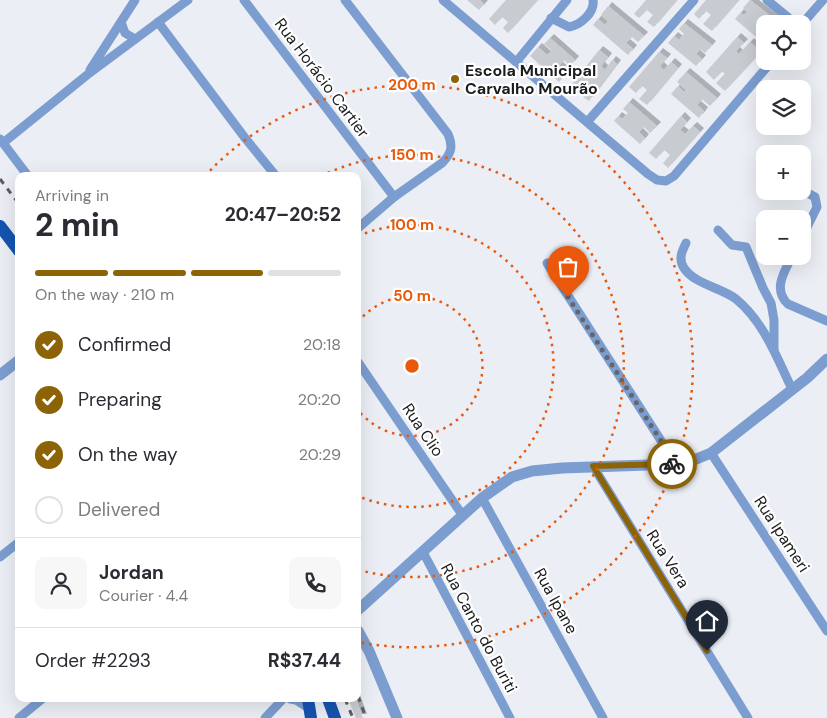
<!DOCTYPE html>
<meta charset="utf-8">
<style>
body{margin:0;font-family:"DM Sans",sans-serif;background:#f7f7f7;color:#2b2b33;height:100vh;display:flex;flex-direction:column;font-size:19px;white-space:nowrap}
*{box-sizing:border-box;margin:0}
p{font-size:16px;color:#7c7c81}
.icon{flex:none;width:28px;height:28px;fill:none;stroke:currentColor;stroke-width:2;stroke-linecap:round;stroke-linejoin:round}
.map{position:relative;flex:1;overflow:hidden}
.panel{position:absolute;left:15px;top:172px;width:346px;height:530px;display:flex;flex-direction:column;background:#fff;border-radius:10px;box-shadow:0 5px 20px #0002}
.panel>*{flex:none}
.buttons{position:absolute;left:756px;top:15px;display:grid;gap:10px}
.buttons a{display:grid;place-items:center;width:55px;height:55px;border-radius:10px;background:#fff;box-shadow:0 5px 20px #0002;font-size:25px}
.pin{position:absolute;display:grid;place-items:center;width:42px;height:42px;color:#fff;margin:-51px -21px;border-radius:50% 50% 50% 0;rotate:-45deg;box-shadow:0 0 5px #0007}
.pin .icon{rotate:45deg}
.courier{position:absolute;display:grid;place-items:center;width:50px;height:50px;margin:-25px;border:4px solid #8d6308;border-radius:50%;background:#fff;color:#222;box-shadow:0 1px 6px #0007}
.headline em{font-style:normal;font-weight:700}
.headline div{display:flex;flex-direction:column-reverse}
.headline{display:flex;align-items:center;justify-content:space-between;height:85px;padding:0 20px}
h1{font-size:32px;font-weight:700;line-height:38px}
.bar{display:grid;grid-template-columns:repeat(4,1fr);gap:8px 5px;align-content:center;height:60px;padding:0 20px}
.bar i{height:6px;border-radius:4px;background:#e1e1e2}
.bar .current{background:#8d6308}
.bar p{grid-column:span 4}
.line{display:flex;align-items:center;gap:12px;padding:0 20px;border-top:1px solid #e1e1e2}
.line div{flex:1}
.round{display:grid;place-items:center;flex:none;width:52px;height:52px;border-radius:10px;background:#f7f7f7}
ol{padding:0 20px;list-style:none}
li{display:flex;align-items:center;gap:15px;height:55px}
li p{margin-inline-start:auto}
li .icon{padding:5px;border-radius:50%;background:#8d6308;color:#fff;stroke-width:4}
li:last-child{color:#7c7c81}
li i{width:28px;height:28px;border:2px solid #e1e1e2;border-radius:50%}
.map>svg:first-child{display:block}
.building{fill:#c8cbd0;filter:url(#shadow)}
.lines{fill:none;stroke-linecap:round;stroke-linejoin:round}
.minor{stroke:#7c9dd0;stroke-width:9}
.tertiary{stroke:#7c9dd0;stroke-width:11}
.primary{stroke:#1454af;stroke-width:12}
.rail{stroke:#5c5d60;stroke-width:3;stroke-dasharray:6 6;stroke-linecap:butt}
.done{stroke:#646669;stroke-width:5;stroke-dasharray:0 9}
.route{stroke:#8d6308;stroke-width:6}
.ring{fill:none;stroke:#e8590c;stroke-width:2.5;stroke-dasharray:2.5 5}
.poi-dot{fill:#8d6308;stroke:#fff;stroke-width:2}
.labels{text-anchor:middle;dominant-baseline:central;stroke-width:4.5;stroke-linejoin:round;paint-order:stroke}
.poi-label{font-size:16px;font-weight:bold;fill:#1b1c1e;stroke:#fff;text-anchor:start}
.street-label{font-size:16px;fill:#1b1c1e;stroke:#fff}
.centre{fill:#e8590c;stroke:#fff;stroke-width:2.5}
.ring-label{font-size:15px;text-anchor:middle;font-weight:bold;fill:#e8590c;stroke:#fff;stroke-width:4.5;stroke-linejoin:round;paint-order:stroke}
</style>
<div class="map">
<svg width="827" height="718" viewBox="0 0 827 718">
<defs>
<filter id="shadow"><feDropShadow dx="4" dy="-4" stdDeviation="0" flood-color="#0004"/></filter>
</defs>
<rect width="100%" height="100%" fill="#ebeef4"/>
<g class="building">
<path d="M467,0h13l4,4 -5,6z"/>
<path d="M506,0h32l-30,33 -5,-5 5,-6 -6,-5 -7,8 -6,-6z"/>
<path d="M646,0h31l-23,27 -7,-5 6,-7 -6,-5 -8,8 -5,-4z"/>
<path d="M706,0h33l-27,31 -9,-7 8,-9 -5,-4 -7,8 -5,-5z"/>
<path d="M750,0l29,23 -14,1 -2,6 2,2v8l-2,3 -28,-24 5,-6 4,2 3,-3 -4,-4z"/>
<path d="M608,6l36,30 -6,6 -6,-5 -6,6 7,6 -5,6 -35,-30 5,-6 7,6 3,-4 -7,-6z"/>
<path d="M684,23l28,22 -7,8 -5,-4 -4,5 6,5 -6,7 -28,-23 6,-7 5,4 5,-6 -5,-5z"/>
<path d="M737,37l7,6 -8,8 3,3 11,-12 11,10 -36,39 -9,-8 9,-9 -3,-3 -8,9 -8,-8z"/>
<path d="M550,38l25,22 -5,6 -6,-6 -5,6 8,7 -8,9 -29,-26 8,-9 9,8 5,-4 -8,-7z"/>
<path d="M599,50l9,7 -7,9 4,4 7,-10 5,4 -28,37 -6,-4 6,-8 -5,-3 -7,9 -9,-6z"/>
<path d="M659,52l8,6 -7,8 4,4 7,-8 7,6 -31,37 -8,-6 8,-9 -5,-4 -6,7 -7,-6z"/>
<path d="M686,72l31,26 -7,8 -8,-7 -5,6 7,6 -5,7 -28,-24 7,-8 6,6 2,-2 -9,-8z"/>
<path d="M629,102l28,24 -7,7 -6,-6 -5,5 6,6 -5,6 -26,-23 4,-5 4,3 6,-6 -5,-4z"/>
<path d="M681,116l6,6 -7,8 5,4 8,-8 7,6 -32,36 -5,-5 7,-8 -6,-5 -8,9 -7,-6z"/>
<path d="M348,699h8l7,19h-7z"/>
</g>
<g class="lines">
<g class="minor">
<path d="M244,0l150,197"/>
<path d="M345,0l103,134c5,12 4,19 -6,29l-48,34 -36,31"/>
<path d="M443,0l205,174 9,6 9,1 8,-5 98,-115"/>
<path d="M767,0l29,24"/>
<path d="M551,18l18,9c11,-2 26,-14 24,-27"/>
<path d="M121,22l4,11 10,6"/>
<path d="M158,22l87,116 31,38"/>
<path d="M802,24l21,-24"/>
<path d="M517,61l50,-61"/>
<path d="M90,70l45,-70"/>
<path d="M588,121l106,-121"/>
<path d="M0,139l28,37"/>
<path d="M3,143l84,-68 101,-75"/>
<path d="M718,230l14,15 14,2 17,41 8,15 3,17v30"/>
<path d="M802,237l15,-30 -2,-10 -11,-6"/>
<path d="M686,243c-4,8 -8,16 -2,25 10,16 38,20 52,31 28,23 41,59 56,90"/>
<path d="M792,256c-7,15 -20,33 -4,48l39,17"/>
<path d="M547,263l129,201"/>
<path d="M358,362l105,154"/>
<path d="M711,453l116,178"/>
<path d="M593,466l155,252"/>
<path d="M482,498l121,220"/>
<path d="M423,552l87,166"/>
<path d="M0,557l19,-15"/>
<path d="M290,699l6,1 14,9"/>
<path d="M19,718l23,-19"/>
<path d="M265,718l18,-19"/>
</g>
<g class="tertiary">
<path d="M0,375l19,-15"/>
<path d="M358,610l124,-112 30,-21 20,-6 30,-3 114,-4 13,-2 22,-9 96,-75 20,-19"/>
<path d="M358,631l11,20 28,67"/>
</g>
<g class="primary">
<path d="M0,226l19,25"/>
<path d="M308,699l3,19"/>
<path d="M328,699l7,19"/>
</g>
<g class="rail">
<path d="M0,179l19,25"/>
<path d="M358,696l8,22"/>
<path d="M345,699l8,19"/>
</g>
</g>
<g class="lines">
<path class="done" d="M568,297l108,167h-4"/>
<path class="route" d="M672,464l-79,2 114,185"/>
</g>
<g class="ring">
<path d="M358 322A70 70 0 1 1 358 410"/>
<path d="M358 236A141 141 0 1 1 358 496"/>
<path d="M321 176A211 211 0 1 1 359 570"/>
<path d="M205 176A281 281 0 1 1 358 642"/>
</g>
<circle class="poi-dot" cx="455" cy="79" r="5"/>
<g class="labels">
<g class="poi-label">
<text x="465" y="70">Escola Municipal<tspan x="465" dy="18">Carvalho Mourão</tspan></text>
</g>
<g class="street-label">
<text transform="translate(322 78) rotate(53)">Rua Horácio Cartier</text>
<text transform="translate(423 430) rotate(56)">Rua Clio</text>
<text transform="translate(782 534) rotate(57)">Rua Ipameri</text>
<text transform="translate(668 559) rotate(58)">Rua Vera</text>
<text transform="translate(556 601) rotate(61)">Rua Ipane</text>
<text transform="translate(479 628) rotate(62)">Rua Canto do Buriti</text>
</g>
</g>
<circle cx="412" cy="366" r="8" class="centre"/>
<g class="ring-label">
<text x="412" y="90">200 m</text>
<text x="412" y="160">150 m</text>
<text x="412" y="230">100 m</text>
<text x="412" y="301">50 m</text>
</g>
</svg>
<div class="buttons">
<a><svg class="icon" aria-label="locate" viewBox="0 0 24 24"><circle cx="12" cy="12" r="6"/><path d="M12 2v4M12 18v4M2 12h4M18 12h4"/></svg></a>
<a><svg class="icon" aria-label="layers" viewBox="0 0 24 24"><path d="M12 4l9 5-9 5-9-5zM3 14l9 5 9-5"/></svg></a>
<a>+</a>
<a>−</a>
</div>
<div class="pin" style="left:568px;top:297px;background:#ea580c"><svg class="icon" aria-label="bag" viewBox="0 0 24 24"><path d="M5 8h14l-1 12H6zM9 8a3 3 0 0 1 6 0"/></svg></div>
<div class="pin" style="left:707px;top:651px;background:#1f2937"><svg class="icon" aria-label="home" viewBox="0 0 24 24"><path d="M3 11l9-7 9 7M6 9v11h12V9"/></svg></div>
<div class="courier" style="left:672px;top:464px"><svg class="icon" aria-label="bike" viewBox="0 0 24 24"><circle cx="6" cy="16" r="4"/><circle cx="18" cy="16" r="4"/><path d="M6 16l4-8h5l3 8M10 8l3 8H6M13 5h3"/></svg></div>
<section class="panel">
<div class="headline"><div><h1>2 min</h1><p>Arriving in</p></div><em>20:47–20:52</em></div>
<div class="bar"><i class="current"></i><i class="current"></i><i class="current"></i><i></i><p>On the way · 210 m</p></div>
<ol>
<li><svg class="icon" aria-label="check" viewBox="0 0 24 24"><path d="M5 12l5 5 9-10"/></svg>Confirmed<p>20:18</p></li>
<li><svg class="icon" aria-label="check" viewBox="0 0 24 24"><path d="M5 12l5 5 9-10"/></svg>Preparing<p>20:20</p></li>
<li><svg class="icon" aria-label="check" viewBox="0 0 24 24"><path d="M5 12l5 5 9-10"/></svg>On the way<p>20:29</p></li>
<li><i></i>Delivered</li>
</ol>
<div class="line" style="height:90px"><a class="round"><svg class="icon" aria-label="person" viewBox="0 0 24 24"><circle cx="12" cy="8" r="4"/><path d="M4 21q1-7 8-7t8 7"/></svg></a><div><b>Jordan</b><p>Courier · 4.4</p></div><a class="round"><svg class="icon" aria-label="phone" viewBox="0 0 24 24"><path d="M5 4h4l2 5-3 2q2 4 5 5l2-3 5 2v4C11 20 4 13 5 4z"/></svg></a></div>
<div class="line" style="height:65px"><div>Order #2293</div><b>R$37.44</b></div>
</section>
</div>
